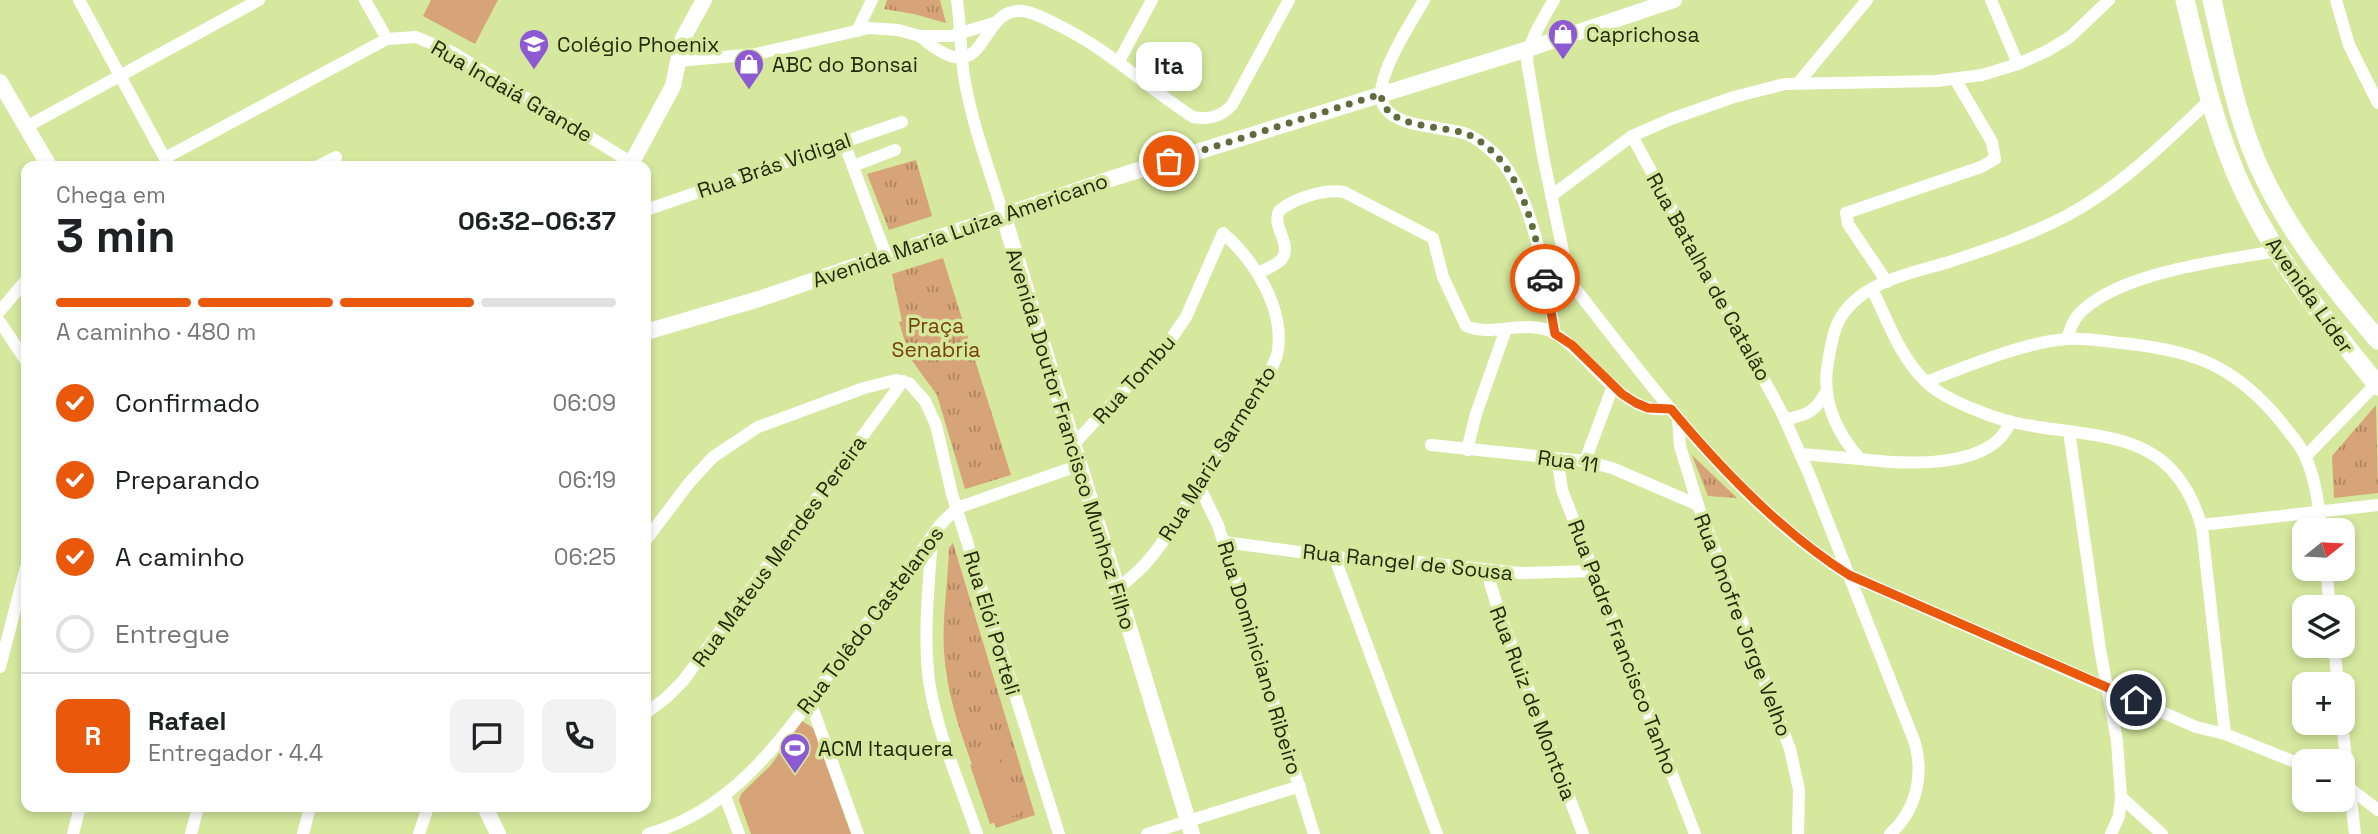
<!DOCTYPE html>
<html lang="pt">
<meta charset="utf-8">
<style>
body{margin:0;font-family:"Space Grotesk",sans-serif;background:#f2f2f2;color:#202124;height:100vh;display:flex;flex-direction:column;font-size:26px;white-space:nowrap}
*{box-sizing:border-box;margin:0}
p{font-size:23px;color:#757577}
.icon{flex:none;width:38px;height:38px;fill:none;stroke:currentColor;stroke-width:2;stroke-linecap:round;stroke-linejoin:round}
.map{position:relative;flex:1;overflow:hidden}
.panel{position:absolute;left:21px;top:161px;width:630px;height:651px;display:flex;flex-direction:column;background:#fff;border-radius:14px;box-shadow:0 4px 10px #0003}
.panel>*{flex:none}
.needle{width:46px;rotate:72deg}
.buttons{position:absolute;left:2292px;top:518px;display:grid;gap:14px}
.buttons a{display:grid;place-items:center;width:63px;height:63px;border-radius:14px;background:#fff;box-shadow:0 4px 10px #0003;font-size:35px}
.pin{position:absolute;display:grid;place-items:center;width:60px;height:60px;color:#fff;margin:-30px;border:4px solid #fff;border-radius:50%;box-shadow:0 2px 7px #0007}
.courier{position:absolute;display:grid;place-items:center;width:70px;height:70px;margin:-35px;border:5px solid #ea580c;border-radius:50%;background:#fff;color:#222;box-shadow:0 2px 9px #0007}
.bubble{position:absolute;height:49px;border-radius:14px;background:#fff;box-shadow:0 4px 10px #0003;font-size:23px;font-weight:700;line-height:49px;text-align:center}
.headline em{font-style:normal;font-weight:700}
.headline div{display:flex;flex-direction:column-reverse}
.headline{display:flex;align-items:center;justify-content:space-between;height:119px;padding:0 35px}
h1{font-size:46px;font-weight:700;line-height:52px}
.bar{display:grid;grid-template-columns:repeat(4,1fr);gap:10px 7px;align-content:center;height:84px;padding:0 35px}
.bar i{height:9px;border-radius:5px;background:#e0e0e0}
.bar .on{background:#ea580c}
.bar p{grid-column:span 4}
.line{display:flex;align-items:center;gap:18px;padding:0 35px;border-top:2px solid #e0e0e0}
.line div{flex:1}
.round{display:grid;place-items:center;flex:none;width:74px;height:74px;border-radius:14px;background:#f2f2f2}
ol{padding:0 35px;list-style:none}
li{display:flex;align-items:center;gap:21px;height:77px}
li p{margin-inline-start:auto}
li .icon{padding:7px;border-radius:50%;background:#ea580c;color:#fff;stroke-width:4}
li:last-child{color:#757577}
li i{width:38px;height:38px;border:4px solid #e0e0e0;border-radius:50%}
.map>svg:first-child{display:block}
.grass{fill:url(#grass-tufts)}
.pitch{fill:#d7a378}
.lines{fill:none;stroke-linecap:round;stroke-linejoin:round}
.street{stroke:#fff;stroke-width:12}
.secondary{stroke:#fff;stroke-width:16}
.primary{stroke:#fff;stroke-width:19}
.done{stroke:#616c3e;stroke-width:7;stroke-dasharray:0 12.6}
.route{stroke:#ea580c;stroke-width:9}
.labels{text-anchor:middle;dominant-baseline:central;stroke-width:7;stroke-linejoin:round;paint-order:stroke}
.poi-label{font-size:21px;fill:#23290b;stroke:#d5e89e;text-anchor:start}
.street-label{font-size:21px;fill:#23290b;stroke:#d5e89e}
.park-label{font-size:21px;fill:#774107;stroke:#d5e89e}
</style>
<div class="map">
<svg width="2378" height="834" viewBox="0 0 2378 834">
<defs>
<pattern id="grass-tufts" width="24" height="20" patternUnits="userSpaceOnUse" patternTransform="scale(1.75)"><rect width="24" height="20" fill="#d7a378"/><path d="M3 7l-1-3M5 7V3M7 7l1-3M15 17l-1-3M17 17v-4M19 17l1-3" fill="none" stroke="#ae8561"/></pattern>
</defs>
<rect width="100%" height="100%" fill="#d5e89e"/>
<g class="grass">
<path d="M887,0h53l6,23 -32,-9 -30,-5z"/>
<path d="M916,160l16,56 -43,14 -22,-56z"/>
<path d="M943,258l68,217 -46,14 -28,-94 -27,-37 -11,-36 3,-1 -10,-47z"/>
<path d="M2376,405l2,88 -44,5 -2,-42z"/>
<path d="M1692,455l45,43 -29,-2z"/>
<path d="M953,543l82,272 -39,13c-20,-56 -48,-115 -52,-176 -2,-35 4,-69 5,-104z"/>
</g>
<g class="pitch">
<path d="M431,0h67l-23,44 -52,-28z"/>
<path d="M802,721l11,7 38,106h-100l-12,-34 2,-6 30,-29z"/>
<path d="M998,755l21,59 -29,10 -20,-59z"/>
</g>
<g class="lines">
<g class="street">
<path d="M79,0l90,166"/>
<path d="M365,0l22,39"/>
<path d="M957,0c4,27 3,55 8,82 8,45 25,89 38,132"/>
<path d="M1424,0c-12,22 -50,77 -42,102 10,28 64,23 87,33 9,4 18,12 26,19 36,34 53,131 60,180"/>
<path d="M1554,0c-9,15 -27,44 -27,61l16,95 25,119 6,12c79,101 165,219 275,288l347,152 29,7 80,32"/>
<path d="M1991,0l27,64"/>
<path d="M2336,0l13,45 29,58"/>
<path d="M857,31l15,-31"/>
<path d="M920,36c70,62 56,-29 102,-25 12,1 24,8 34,13 54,26 89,62 137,93 16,3 28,0 39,-12l57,-105"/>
<path d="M678,61l78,-7 113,-26 29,2 22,6h31l46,-14"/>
<path d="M1119,61l33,-61"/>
<path d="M1799,82l68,-82"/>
<path d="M26,127l233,-127"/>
<path d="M1632,136l150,277 27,61 106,269c9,33 1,68 -25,91"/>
<path d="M843,140l43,115"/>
<path d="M165,158l222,-119 29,-2 36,15 180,111"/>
<path d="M318,166l18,-9"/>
<path d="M853,166l42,-16"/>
<path d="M1551,196l81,-60 39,-17 63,-22 51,-13 151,-3 46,-6 36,-11 29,-13 23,-14 39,-37"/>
<path d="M646,210l256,-88"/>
<path d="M1259,273c7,-4 15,-7 21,-12 15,-15 -9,-33 -1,-50 15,-13 45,-22 65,-19l89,46 10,39 23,49c28,12 63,-9 90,8 30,19 60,67 93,74 7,2 15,1 22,1"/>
<path d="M1887,282l-39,-58 -2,-11 135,-46 14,-8 -3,-17 -37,-63"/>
<path d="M1872,289c15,30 28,68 53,92 12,12 27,19 41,25 15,6 30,13 46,16 84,19 161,1 190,106l23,206"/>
<path d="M0,311l26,-31"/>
<path d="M0,322l26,39"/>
<path d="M2067,339c3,-9 5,-17 11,-24 39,-43 143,-54 198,-64"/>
<path d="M1926,382c39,-15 101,-41 142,-43 18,-1 36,2 53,4 72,7 114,22 161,80 8,11 19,22 24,35 10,23 13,48 15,72"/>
<path d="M1678,417l2,29 18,59 92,244 9,41 -1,44"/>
<path d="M1785,419c20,-3 30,-7 40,-25"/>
<path d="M2011,422c-4,6 -7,13 -13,18 -30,28 -99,24 -138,19 -24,-27 -39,-60 -32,-97 3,-15 5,-32 13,-45 23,-37 73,-44 111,-56 39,-13 78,-26 114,-45 55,-29 99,-74 144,-116"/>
<path d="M2069,431l31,218 17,92 4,56 -2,19 -8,18"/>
<path d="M1073,445l98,-106 15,-22 37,-84c31,27 61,74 55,117 -3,22 -41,73 -54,93 -24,37 -44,78 -72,113 -10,13 -22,23 -35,33"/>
<path d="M1431,445l154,16 27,7 86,37"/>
<path d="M1467,450l9,-36 30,-85"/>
<path d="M1801,454l59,5"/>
<path d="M2306,456l72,-74"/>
<path d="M1561,459l-2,11 3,20 133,344"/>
<path d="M1585,461l28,-75"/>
<path d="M1199,486l19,39 96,309"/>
<path d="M2201,525l177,-20"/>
<path d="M932,537c-3,48 -9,96 -3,144 8,52 31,103 48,153"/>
<path d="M646,540l43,-57 24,-26 45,-30 106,-39 32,-8 13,3 16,18 11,24 16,69 107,340"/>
<path d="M1224,542l120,16 74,4 102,11 72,-2"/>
<path d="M1334,556l103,278"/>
<path d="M2326,569l4,38"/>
<path d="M1486,570l14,45 83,219"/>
<path d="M2334,646l4,38"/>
<path d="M0,667l26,-100"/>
<path d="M810,701l48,133"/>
<path d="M646,713l20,-15 17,-17 220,-300"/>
<path d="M2342,723l13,111"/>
<path d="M2345,785l33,25"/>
<path d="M725,796l14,38"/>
<path d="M2121,797l41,37"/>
<path d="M73,834l7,-27"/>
<path d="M191,834l7,-27"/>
<path d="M303,834l7,-27"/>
<path d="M419,834l9,-27"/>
<path d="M648,834c92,-26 140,-104 193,-176 33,-44 67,-88 99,-133l17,-17 123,-43"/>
<path d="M1147,834l153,-48"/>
</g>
<g class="secondary">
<path d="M0,82l49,84"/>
<path d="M630,166l43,-80 10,-48 21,-38"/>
<path d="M1003,214l189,620"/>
<path d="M646,332l113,-33 351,-120 421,-131 143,-48"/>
<path d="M485,807l13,27"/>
</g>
<g class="primary">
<path d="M2185,0c13,53 25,108 45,159 32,85 92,157 148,227"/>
<path d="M2212,0c13,55 23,113 46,165 29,65 74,121 120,175"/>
</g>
</g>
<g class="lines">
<path class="done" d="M1169,161l212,-67c3,38 65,29 90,42 52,28 62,92 74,143"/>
<path class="route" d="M1545,279l10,55 17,11 50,49 14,9 12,5 23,1c50,60 111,124 178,166l287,125"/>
</g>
<defs>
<g id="shop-pin" transform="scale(1.575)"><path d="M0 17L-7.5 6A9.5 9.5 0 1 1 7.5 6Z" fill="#8d5ad3" stroke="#d5e89e"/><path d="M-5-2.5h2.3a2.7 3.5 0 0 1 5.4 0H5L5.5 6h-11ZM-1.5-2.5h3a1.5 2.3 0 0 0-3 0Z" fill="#fff"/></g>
<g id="university-pin" transform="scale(1.575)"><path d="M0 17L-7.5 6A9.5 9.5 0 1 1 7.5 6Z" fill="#8d5ad3" stroke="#d5e89e"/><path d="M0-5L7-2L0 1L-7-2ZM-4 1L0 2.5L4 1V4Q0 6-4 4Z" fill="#fff"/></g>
<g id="stadium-pin" transform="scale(1.575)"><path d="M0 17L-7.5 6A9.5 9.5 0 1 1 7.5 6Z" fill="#8d5ad3" stroke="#d5e89e"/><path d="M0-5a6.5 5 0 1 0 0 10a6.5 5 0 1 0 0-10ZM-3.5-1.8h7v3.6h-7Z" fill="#fff"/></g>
</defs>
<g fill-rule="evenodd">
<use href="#shop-pin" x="1563" y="34"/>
<use href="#university-pin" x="534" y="44"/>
<use href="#shop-pin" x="749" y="64"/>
<use href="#stadium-pin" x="795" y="748"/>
</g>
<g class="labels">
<g class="poi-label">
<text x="1586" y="34">Caprichosa</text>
<text x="557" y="44">Colégio Phoenix</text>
<text x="772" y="64">ABC do Bonsai</text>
<text x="818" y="748">ACM Itaquera</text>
</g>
<g class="street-label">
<text transform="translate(512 91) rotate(30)">Rua Indaiá Grande</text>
<text transform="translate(774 165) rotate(-19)">Rua Brás Vidigal</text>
<text transform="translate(960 230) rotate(-19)">Avenida Maria Luiza Americano</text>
<text transform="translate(1709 277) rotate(61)">Rua Batalha de Catalão</text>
<text transform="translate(2310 295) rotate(55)">Avenida Líder</text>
<text transform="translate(1134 379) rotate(-48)">Rua Tombu</text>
<text transform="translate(1071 439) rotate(73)">Avenida Doutor Francisco Munhoz Filho</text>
<text transform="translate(1217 453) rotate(-58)">Rua Mariz Sarmento</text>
<text transform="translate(1568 461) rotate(8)">Rua 11</text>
<text transform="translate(779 551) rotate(-54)">Rua Mateus Mendes Pereira</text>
<text transform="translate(1408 562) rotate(6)">Rua Rangel de Sousa</text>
<text transform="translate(870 620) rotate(-53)">Rua Tolêdo Castelanos</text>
<text transform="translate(992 623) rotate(73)">Rua Elói Porteli</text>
<text transform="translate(1743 625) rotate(69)">Rua Onofre Jorge Velho</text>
<text transform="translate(1623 647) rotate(69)">Rua Padre Francisco Tanho</text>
<text transform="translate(1260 658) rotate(73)">Rua Dominiciano Ribeiro</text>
<text transform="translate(1533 703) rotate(69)">Rua Ruiz de Montoia</text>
</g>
<g class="park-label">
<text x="936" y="325">Praça<tspan x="936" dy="24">Senabria</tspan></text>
</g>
</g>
</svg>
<div class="buttons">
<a><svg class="needle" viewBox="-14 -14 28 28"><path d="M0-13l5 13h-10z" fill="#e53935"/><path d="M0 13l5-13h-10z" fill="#757577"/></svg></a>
<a><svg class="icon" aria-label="layers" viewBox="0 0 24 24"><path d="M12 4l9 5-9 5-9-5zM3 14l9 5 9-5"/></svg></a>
<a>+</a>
<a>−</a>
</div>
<div class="pin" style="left:1169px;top:161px;background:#ea580c"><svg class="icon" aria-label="bag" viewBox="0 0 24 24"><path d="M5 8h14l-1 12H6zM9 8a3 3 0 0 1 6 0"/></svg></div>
<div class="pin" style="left:2136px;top:700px;background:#1f2937"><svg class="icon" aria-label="home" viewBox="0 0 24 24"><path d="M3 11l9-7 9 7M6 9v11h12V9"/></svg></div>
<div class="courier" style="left:1545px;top:279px"><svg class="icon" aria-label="car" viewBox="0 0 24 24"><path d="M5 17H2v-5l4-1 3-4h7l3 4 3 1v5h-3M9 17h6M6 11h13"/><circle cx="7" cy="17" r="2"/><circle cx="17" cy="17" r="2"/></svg></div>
<div class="bubble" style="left:1136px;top:42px;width:66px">Ita</div>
<section class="panel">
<div class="headline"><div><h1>3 min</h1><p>Chega em</p></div><em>06:32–06:37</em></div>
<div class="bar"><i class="on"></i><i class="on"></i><i class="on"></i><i></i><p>A caminho · 480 m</p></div>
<ol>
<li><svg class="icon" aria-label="check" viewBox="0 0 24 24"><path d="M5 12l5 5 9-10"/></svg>Confirmado<p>06:09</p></li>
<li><svg class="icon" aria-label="check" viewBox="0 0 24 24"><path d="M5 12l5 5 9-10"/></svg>Preparando<p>06:19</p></li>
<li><svg class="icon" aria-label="check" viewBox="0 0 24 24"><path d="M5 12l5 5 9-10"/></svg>A caminho<p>06:25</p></li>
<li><i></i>Entregue</li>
</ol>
<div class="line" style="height:126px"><b class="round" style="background:#ea580c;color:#fff">R</b><div><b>Rafael</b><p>Entregador · 4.4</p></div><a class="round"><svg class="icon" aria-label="chat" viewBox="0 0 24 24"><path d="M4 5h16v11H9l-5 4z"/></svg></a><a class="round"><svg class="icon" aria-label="phone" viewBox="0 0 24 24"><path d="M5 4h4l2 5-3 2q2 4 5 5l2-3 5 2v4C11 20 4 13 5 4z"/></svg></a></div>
</section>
</div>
